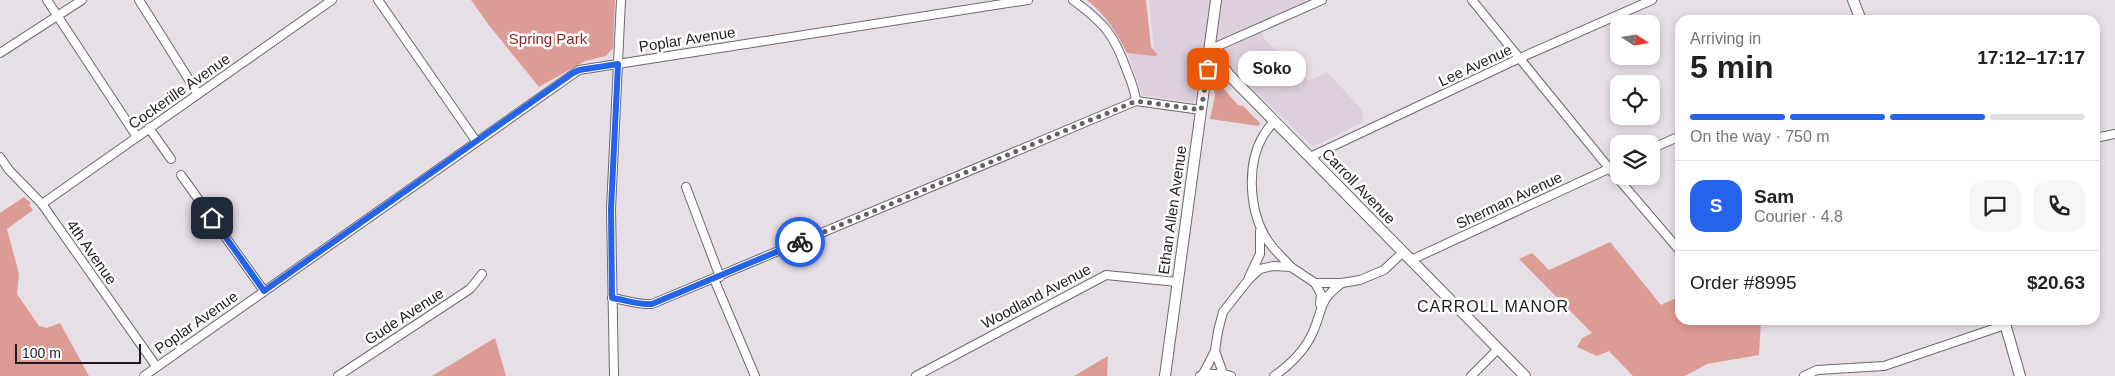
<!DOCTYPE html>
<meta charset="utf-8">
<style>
body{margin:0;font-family:Helvetica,sans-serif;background:#f6f6f6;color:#222;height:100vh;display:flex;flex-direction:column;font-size:19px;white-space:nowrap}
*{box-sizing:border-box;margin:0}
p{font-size:16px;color:#767676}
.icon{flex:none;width:28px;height:28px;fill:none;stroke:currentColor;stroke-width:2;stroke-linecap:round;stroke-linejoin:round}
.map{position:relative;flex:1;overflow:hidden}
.drawer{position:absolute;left:1675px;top:15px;width:425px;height:310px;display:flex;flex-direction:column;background:#fff;border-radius:15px;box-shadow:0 2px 8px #0003}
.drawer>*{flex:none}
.needle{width:32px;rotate:102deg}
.controls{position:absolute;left:1610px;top:15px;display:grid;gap:10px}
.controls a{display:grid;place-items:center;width:50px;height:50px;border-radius:10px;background:#fff;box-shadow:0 2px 8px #0003;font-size:25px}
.scale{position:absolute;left:15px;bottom:12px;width:126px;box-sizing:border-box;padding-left:5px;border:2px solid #1f1c1f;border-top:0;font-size:14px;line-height:18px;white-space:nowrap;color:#1f1c1f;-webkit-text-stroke:4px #fff;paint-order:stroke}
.pin{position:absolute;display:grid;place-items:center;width:42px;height:42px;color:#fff;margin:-21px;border-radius:10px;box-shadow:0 2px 8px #0006}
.courier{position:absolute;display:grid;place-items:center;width:50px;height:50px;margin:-25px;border:4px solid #2563eb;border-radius:50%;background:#fff;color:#222;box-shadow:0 1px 6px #0007}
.bubble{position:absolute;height:35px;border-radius:15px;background:#fff;box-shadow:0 2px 8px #0003;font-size:16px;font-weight:800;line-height:35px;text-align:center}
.headline em{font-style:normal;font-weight:800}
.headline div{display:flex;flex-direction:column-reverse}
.headline{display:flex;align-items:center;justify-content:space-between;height:85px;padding:0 15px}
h1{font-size:32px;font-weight:800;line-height:38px}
.bar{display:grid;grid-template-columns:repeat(4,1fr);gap:8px 5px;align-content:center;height:60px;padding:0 15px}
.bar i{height:6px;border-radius:4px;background:#e0e0e0}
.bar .active{background:#2563eb}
.bar p{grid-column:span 4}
.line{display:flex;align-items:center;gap:12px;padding:0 15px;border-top:1px solid #e0e0e0}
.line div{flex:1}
.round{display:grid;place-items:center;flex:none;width:52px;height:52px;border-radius:15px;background:#f6f6f6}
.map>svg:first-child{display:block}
.built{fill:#ddd0dc}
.green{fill:#dd9b95}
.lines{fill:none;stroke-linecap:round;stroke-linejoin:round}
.street-casing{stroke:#6f696f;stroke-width:10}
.secondary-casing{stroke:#6f696f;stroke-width:12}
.street{stroke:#fff;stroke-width:8}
.secondary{stroke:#fff;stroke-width:10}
.done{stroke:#656065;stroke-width:5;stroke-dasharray:0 9}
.route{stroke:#2563eb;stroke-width:6}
.labels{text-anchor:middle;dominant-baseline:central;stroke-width:5;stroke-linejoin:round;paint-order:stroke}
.park-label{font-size:15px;fill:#932526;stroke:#fff}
.street-label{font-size:15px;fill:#1f1c1f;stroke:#fff}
.neighbourhood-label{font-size:16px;letter-spacing:1px;fill:#1f1c1f;stroke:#fff}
</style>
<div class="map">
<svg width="2115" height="376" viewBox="0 0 2115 376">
<rect width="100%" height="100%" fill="#e6dfe6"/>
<path class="built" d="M1149,0h155l1,3 -45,21 4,15 45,42 18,-9 36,39v11l-50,25 -79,-76 -10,-18 -21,-2 -6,48 -4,3 -51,-7 -14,-41 24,1 2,-7z"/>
<g class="green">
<path d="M471,0h144l-2,48 -7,8 -21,5 -46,26 -51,-63z"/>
<path d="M1087,0h59l5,47 7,8 -5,1 -26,-3c-10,-20 -22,-39 -40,-53z"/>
<path d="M1217,86l5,1 16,18 5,1 17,17 -1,3 -49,-7 5,-23 -1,-6z"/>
<path d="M24,197l7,6 -2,2 4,5 -26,19 12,45 -2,20 22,32 8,2 13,-5 29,53h-89v-163z"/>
<path d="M1610,242l51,63 19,-9v24h81l-2,35 -52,9 -22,12h-52l-24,-25 -12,5 -20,-9 5,-9 10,-5 -73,-74 13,-6 17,17z"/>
<path d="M495,338l11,38h-74z"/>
<path d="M1108,356l-1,20h-33z"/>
</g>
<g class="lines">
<g class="street-casing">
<g id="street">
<path d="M47,0l90,137"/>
<path d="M139,0l59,94"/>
<path d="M378,0l98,141"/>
<path d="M1073,0c31,23 41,34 54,71 4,10 8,19 9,30"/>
<path d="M1472,0l137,168 71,83"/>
<path d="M1211,49l111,-49"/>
<path d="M0,53l82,-53"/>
<path d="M1274,121c-3,4 -8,10 -11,15 -17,29 -14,77 5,105 6,9 15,17 23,26"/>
<path d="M149,128l22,31"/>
<path d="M2095,138l20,-4"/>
<path d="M1651,149l29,-13"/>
<path d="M0,157l9,13 33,34 114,162"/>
<path d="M1310,157l210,-99 132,-58"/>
<path d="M181,175l83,116"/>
<path d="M686,187l34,90"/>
<path d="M42,204l290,-204"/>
<path d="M1411,260l208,-96"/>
<path d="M1249,277l11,-23v-23"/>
<path d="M714,279l41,97"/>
<path d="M1315,283l6,11 -1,10"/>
<path d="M612,298c14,2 27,7 40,6l484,-203 65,9"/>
<path d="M1215,351l9,25"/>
<path d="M1203,374h21l7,2"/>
<path d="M144,376l435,-306 449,-70"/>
<path d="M338,376l132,-87 12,-15"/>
<path d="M614,376l-3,-167 10,-209"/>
<path d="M916,376l190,-101 71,7"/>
<path d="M1200,376l3,-2 12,-23 3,-20 5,-19 26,-33 11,-10 13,-3 18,1 24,16h27l18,-3 24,-10 19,-18"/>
<path d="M1274,376c16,-11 31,-26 39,-44 11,-25 5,-31 29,-49"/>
<path d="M1471,376l27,-27"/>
<path d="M1804,376l13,-6 67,-4 121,-41"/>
</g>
</g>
<g class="secondary-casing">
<g id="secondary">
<path d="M1853,0l8,20"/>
<path d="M1211,49l18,26 296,301"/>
<path d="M2004,320l16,56"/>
<path d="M1165,376l51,-376"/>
</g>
</g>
<use href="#street" class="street"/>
<use href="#secondary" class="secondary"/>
</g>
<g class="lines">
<path class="done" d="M800,242l336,-141 65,9 7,-41"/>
<path class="route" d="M212,218l52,73 309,-218 6,-3 39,-6 -7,145 1,89c14,2 27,7 40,6l148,-62"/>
</g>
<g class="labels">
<g class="park-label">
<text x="548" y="38">Spring Park</text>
</g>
<g class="street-label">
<text transform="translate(687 39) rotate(-9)">Poplar Avenue</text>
<text transform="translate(1475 65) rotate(-25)">Lee Avenue</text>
<text transform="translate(179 91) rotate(-35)">Cockerille Avenue</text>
<text transform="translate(1359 186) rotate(46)">Carroll Avenue</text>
<text transform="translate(1509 200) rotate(-25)">Sherman Avenue</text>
<text transform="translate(1172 210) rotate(-82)">Ethan Allen Avenue</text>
<text transform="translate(92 252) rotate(55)">4th Avenue</text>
<text transform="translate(1036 296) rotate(-28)">Woodland Avenue</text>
<text transform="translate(404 316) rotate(-33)">Gude Avenue</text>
<text transform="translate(196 322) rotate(-35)">Poplar Avenue</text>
</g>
<g class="neighbourhood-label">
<text x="1493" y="306">CARROLL MANOR</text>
</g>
</g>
</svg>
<div class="controls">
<a><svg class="needle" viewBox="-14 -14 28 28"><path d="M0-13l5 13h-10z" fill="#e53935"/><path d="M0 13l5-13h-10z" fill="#767676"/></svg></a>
<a><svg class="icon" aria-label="locate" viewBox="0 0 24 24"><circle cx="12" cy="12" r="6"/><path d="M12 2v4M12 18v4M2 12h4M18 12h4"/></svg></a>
<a><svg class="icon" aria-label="layers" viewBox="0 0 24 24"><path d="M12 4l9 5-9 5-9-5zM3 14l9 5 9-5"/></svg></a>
</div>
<div class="scale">100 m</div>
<div class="pin" style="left:1208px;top:69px;background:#ea580c"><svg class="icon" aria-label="bag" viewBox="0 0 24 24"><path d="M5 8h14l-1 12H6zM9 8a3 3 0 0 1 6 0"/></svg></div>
<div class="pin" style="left:212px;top:218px;background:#1f2937"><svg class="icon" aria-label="home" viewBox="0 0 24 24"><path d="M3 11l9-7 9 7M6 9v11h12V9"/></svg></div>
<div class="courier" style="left:800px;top:242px"><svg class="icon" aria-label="bike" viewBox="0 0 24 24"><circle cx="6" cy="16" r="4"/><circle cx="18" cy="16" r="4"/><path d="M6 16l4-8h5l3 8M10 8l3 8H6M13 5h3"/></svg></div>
<div class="bubble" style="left:1238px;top:51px;width:68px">Soko</div>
<section class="drawer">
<div class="headline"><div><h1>5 min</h1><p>Arriving in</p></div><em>17:12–17:17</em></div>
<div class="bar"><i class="active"></i><i class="active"></i><i class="active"></i><i></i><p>On the way · 750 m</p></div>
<div class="line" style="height:90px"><b class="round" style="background:#2563eb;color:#fff">S</b><div><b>Sam</b><p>Courier · 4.8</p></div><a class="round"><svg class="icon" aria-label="chat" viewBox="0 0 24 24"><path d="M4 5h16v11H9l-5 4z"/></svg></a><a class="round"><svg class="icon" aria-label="phone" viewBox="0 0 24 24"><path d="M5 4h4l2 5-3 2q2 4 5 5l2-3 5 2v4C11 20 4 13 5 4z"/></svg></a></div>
<div class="line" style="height:65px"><div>Order #8995</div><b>$20.63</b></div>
</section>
</div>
